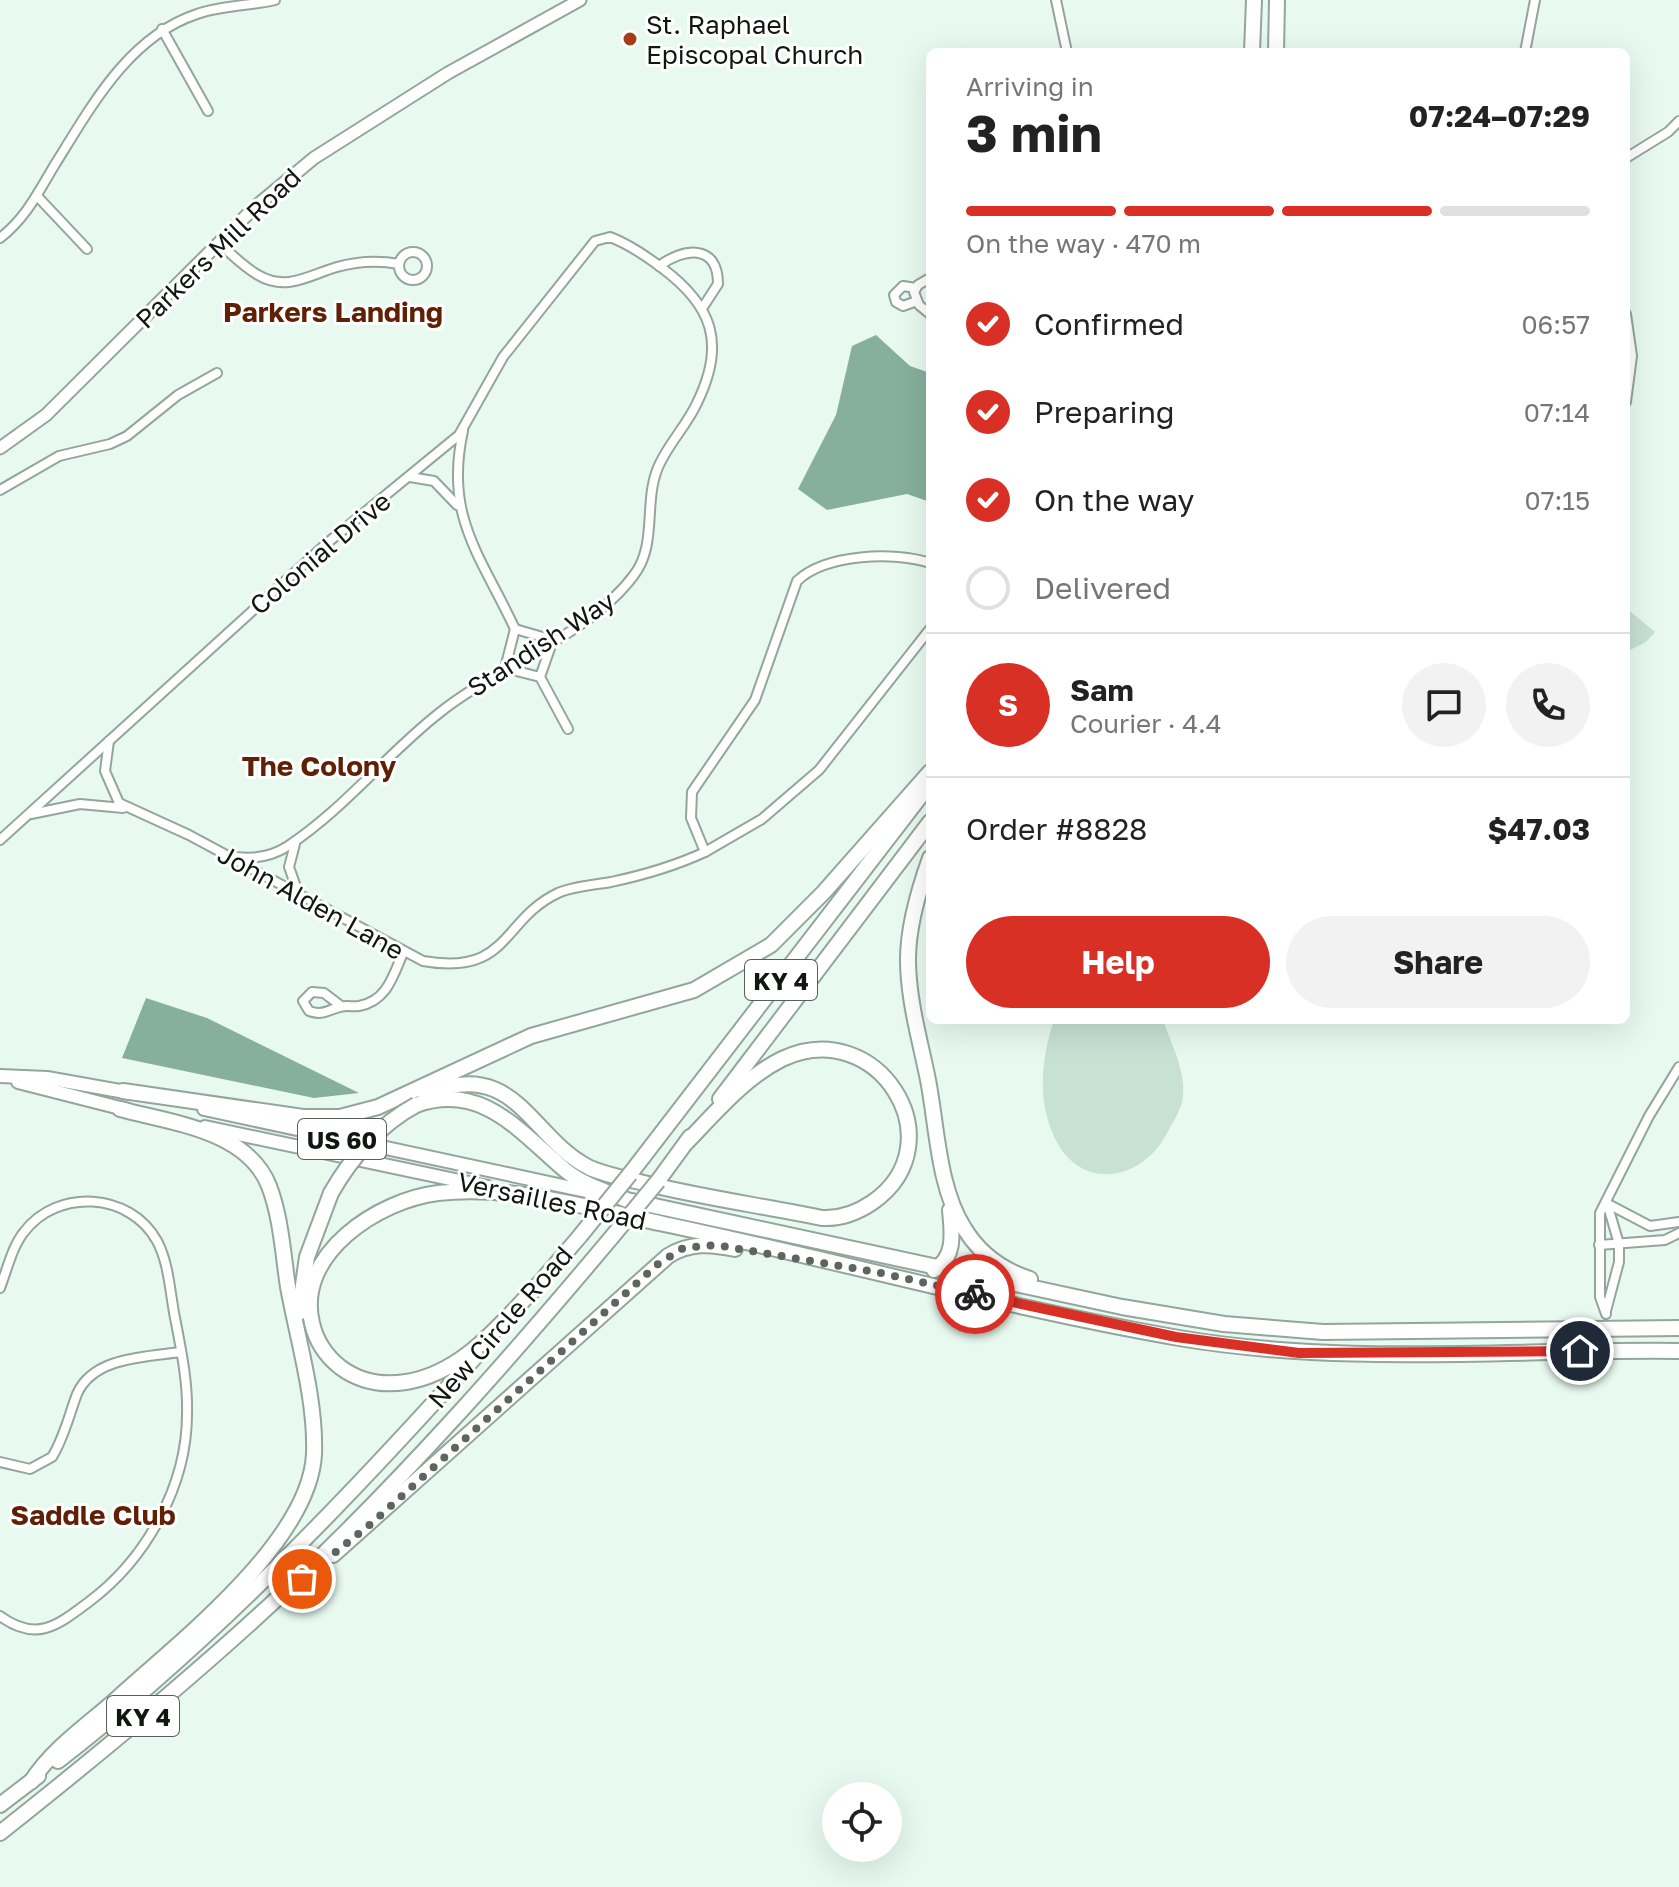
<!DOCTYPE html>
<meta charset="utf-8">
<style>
body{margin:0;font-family:"Golos Text",sans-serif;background:#f2f2f2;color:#222;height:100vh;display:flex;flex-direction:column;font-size:30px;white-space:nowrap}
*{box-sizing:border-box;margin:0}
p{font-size:26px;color:#767676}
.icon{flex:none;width:44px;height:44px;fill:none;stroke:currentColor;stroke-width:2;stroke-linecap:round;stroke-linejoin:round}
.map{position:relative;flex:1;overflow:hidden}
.side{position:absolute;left:926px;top:48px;width:704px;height:976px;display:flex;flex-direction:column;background:#fff;border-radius:12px;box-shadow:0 8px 32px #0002}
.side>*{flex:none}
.tools{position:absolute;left:822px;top:1782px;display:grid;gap:16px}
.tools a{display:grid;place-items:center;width:80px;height:80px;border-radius:50%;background:#fff;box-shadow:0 8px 32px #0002;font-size:40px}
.pin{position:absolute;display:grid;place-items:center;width:68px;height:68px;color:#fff;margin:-34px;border:4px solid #fff;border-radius:50%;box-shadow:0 2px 8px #0007}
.courier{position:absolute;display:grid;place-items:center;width:80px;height:80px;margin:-40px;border:6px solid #d93025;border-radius:50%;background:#fff;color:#222;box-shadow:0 2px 10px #0007}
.summary em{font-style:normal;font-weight:700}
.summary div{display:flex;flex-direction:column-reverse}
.summary{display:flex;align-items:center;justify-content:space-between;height:136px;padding:0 40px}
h1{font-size:52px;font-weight:700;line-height:60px}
.bar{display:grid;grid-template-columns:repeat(4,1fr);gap:12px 8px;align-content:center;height:96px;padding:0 40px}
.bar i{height:10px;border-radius:6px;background:#e0e0e0}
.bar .active{background:#d93025}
.bar p{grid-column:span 4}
.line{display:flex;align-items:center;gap:20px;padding:0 40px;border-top:2px solid #e0e0e0}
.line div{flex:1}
.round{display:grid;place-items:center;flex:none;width:84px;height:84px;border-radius:42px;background:#f2f2f2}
ol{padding:0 40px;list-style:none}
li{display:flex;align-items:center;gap:24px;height:88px}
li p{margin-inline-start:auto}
li .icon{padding:8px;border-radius:50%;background:#d93025;color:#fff;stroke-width:4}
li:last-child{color:#767676}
li i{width:44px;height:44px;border:4px solid #e0e0e0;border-radius:50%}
.button{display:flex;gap:16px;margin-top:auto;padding:16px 40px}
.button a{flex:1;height:92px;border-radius:48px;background:#d93025;color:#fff;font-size:32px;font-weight:700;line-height:92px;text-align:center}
.button a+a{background:#f2f2f2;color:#222}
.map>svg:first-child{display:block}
.green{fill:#c7e1d3}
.water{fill:#87b09b}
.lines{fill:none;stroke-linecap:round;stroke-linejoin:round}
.street-casing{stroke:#94a59c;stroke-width:12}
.secondary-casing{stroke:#94a59c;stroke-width:15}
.primary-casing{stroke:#94a59c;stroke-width:16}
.highway-casing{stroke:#94a59c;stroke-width:18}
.street{stroke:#fff;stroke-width:8}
.secondary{stroke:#fff;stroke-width:11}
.primary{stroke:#fff;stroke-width:12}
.highway{stroke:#fff;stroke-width:14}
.highway-bridge-casing{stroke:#94a59c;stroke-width:18;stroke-linecap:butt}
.highway-bridge{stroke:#fff;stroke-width:14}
.done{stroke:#5c6660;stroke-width:8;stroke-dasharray:0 14.4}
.route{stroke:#d93025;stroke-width:10}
.poi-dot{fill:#a43e14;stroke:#fff;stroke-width:3}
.labels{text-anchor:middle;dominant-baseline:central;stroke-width:6;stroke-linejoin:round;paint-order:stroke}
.shield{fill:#fff;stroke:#585d5a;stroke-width:2}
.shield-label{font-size:24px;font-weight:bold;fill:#101713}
.poi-label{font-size:26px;fill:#101713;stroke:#fff;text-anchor:start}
.street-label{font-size:26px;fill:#101713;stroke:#fff}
.neighbourhood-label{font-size:28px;font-weight:bold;fill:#602006;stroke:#fff}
</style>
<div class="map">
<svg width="1679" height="1887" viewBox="0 0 1679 1887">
<rect width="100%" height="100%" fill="#e8faf0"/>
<g class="green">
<path d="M1626,608l29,24 -9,10 -20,10z"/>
<path d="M1054,1020h109c8,23 23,52 20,76 -1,14 -11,27 -17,39 -28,50 -90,55 -113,-1 -16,-37 -11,-78 1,-114z"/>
</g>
<g class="water">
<path d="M876,335l34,31 20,7v129l-23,-8 -80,16 -29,-21 38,-74 16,-69z"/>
<path d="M146,998l61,20 152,75 -45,5 -192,-40z"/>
</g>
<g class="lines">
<g class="street-casing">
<g id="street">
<path d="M1056,0l11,52"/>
<path d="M162,29l46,82"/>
<path d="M1525,52l10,-52"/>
<path d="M1626,158l42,-26 11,-11"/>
<path d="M37,196l50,53"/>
<path d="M0,238c25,-19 38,-45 54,-72 37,-59 74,-129 143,-152 26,-9 53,-8 78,-14"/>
<path d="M219,243c12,11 25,24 39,32 29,17 51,0 79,-8 21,-6 41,-7 62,-3"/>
<circle cx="413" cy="266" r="14"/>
<path d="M659,266c24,-18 59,-23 59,18l-15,23"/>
<path d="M930,278l-12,7 -4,7 5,13 11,9"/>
<path d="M916,288l-13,-2 -9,9 2,7 7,4 14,-5"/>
<path d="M1626,314l6,42 -6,46"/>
<path d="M463,431c-19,86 18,125 52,198"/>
<path d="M410,477l24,4 23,24"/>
<path d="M0,490l59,-34 51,-12 17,-8 51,-41 39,-22"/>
<path d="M930,563c-35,-12 -105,-9 -133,18l-42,119 -63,92 -1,26 14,34 57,-33 57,-49 111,-141"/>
<path d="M540,677l13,-37 -38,-11 -10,39 35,9 28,52"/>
<path d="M109,741l-4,30 14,32 70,32 234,126c87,15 78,-41 135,-68 16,-7 36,-8 53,-11 33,-7 64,-16 94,-30"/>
<path d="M31,814l49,-10 43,4"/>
<path d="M0,840l326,-296 133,-109 44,-78 92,-116 15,-4c19,7 36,19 52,31 51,38 64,76 35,135 -11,24 -31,43 -40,67 -13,34 0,75 -23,105 -45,61 -137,91 -196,139 -52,41 -95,96 -150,132 -20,13 -41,14 -63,9"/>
<path d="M295,844l-6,23 10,28"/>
<path d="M341,1006l-17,-13 -12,-1 -9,9 6,10c14,5 18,-1 31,-4 6,-2 13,0 19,-1 28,-5 34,-30 44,-53"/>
<path d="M1608,1204l42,22 29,-4"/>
<path d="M1599,1245l66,-5 14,-7"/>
<path d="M0,1288c7,-18 12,-41 24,-56 33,-44 106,-40 133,9 12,22 13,52 18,77 6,31 13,64 12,96 0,71 -40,144 -97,187 -32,24 -53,42 -90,15"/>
<path d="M1606,1311l13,-49v-18l-12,-41"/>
<path d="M1606,1314l-6,-17v-84l49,-97 30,-49"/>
<path d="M0,1462l30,7 22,-12c12,-19 17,-42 25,-63 16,-37 68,-37 104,-42"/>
</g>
</g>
<g class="secondary-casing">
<path id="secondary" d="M0,448l46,-33 209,-208 59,-49 134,-85 132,-73"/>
</g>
<g class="primary-casing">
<g id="primary">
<path d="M0,1076l47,2 84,15"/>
<path d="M18,1082l110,28"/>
<path d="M204,1109l396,85"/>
<path d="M205,1127l283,60"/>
</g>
</g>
<g class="highway-casing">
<g id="highway">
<path d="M1252,52l2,-52"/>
<path d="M1276,52l1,-52"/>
<path d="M930,858c-11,31 -22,67 -22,101 0,41 12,81 20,121 9,46 10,107 36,148 15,25 38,42 66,51"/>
<path d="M123,1091l180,26h37l38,-10 153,-71 163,-46 77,-45 53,-53 106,-120"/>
<path d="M425,1094c92,-38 104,44 165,74 18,8 39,11 58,16 57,14 116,22 174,34 19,1 35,-5 51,-16 85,-60 4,-188 -91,-143 -38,19 -67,54 -96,84"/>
<path d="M720,1099l210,-277"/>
<path d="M416,1105c66,-24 105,28 149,65 18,15 41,21 62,30l495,107 102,17 99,8 356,-4"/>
<path d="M630,1174l293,-381"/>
<path d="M658,1181l32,-44"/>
<path d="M934,1270c22,-13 18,-37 16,-60"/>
<path d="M538,1285c-38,39 -75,88 -132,97 -25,4 -46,0 -66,-15 -15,-12 -24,-26 -28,-44 -17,-69 67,-123 126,-130 74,-9 154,16 226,31 172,36 342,84 515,114 165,28 333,11 500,13"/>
<path d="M532,1292l48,-56"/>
<path d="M299,1313l8,-56 24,-64"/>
<path d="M333,1555l335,-299c22,-14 43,-12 67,-7"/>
<path d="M58,1761c153,-119 289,-261 418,-405"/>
<path d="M31,1782c23,-36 60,-59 91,-88 61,-55 188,-154 192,-240 2,-54 -16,-113 -26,-167 -5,-33 -7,-70 -19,-101 -22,-56 -98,-63 -149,-77"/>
<path d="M0,1805l38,-29"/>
<path d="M0,1833c96,-76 192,-155 282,-239 118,-111 225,-232 329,-356"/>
</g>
</g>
<use href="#street" class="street"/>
<use href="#secondary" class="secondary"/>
<use href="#primary" class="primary"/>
<use href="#highway" class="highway"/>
<g class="highway-bridge-casing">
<g id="highway-bridge">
<path d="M331,1193c20,-35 49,-69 85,-88"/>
<path d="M580,1236l50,-62"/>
<path d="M611,1238l47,-57"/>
</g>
</g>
<use href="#highway-bridge" class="highway-bridge"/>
</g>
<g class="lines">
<path class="done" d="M302,1579l70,-56 286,-259 25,-16 33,-3 160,27 99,22"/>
<path class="route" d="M975,1294l201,43 123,16 281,-2"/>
</g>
<circle class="poi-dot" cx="630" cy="39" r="8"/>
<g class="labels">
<g class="shield">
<rect x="745" y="960" width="72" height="40" rx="6"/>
<rect x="298" y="1119" width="88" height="40" rx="6"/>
<rect x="107" y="1696" width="72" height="40" rx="6"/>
</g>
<g class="shield-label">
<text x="781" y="980">KY 4</text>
<text x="342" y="1139">US 60</text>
<text x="143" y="1716">KY 4</text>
</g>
<g class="poi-label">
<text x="646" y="24">St. Raphael<tspan x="646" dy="30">Episcopal Church</tspan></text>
</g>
<g class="street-label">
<text transform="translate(218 248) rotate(-44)">Parkers Mill Road</text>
<text transform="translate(320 553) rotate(-40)">Colonial Drive</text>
<text transform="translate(541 644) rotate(-33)">Standish Way</text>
<text transform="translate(311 902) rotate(29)">John Alden Lane</text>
<text transform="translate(552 1201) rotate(12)">Versailles Road</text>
<text transform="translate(500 1327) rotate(-49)">New Circle Road</text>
</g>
<g class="neighbourhood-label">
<text x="333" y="311">Parkers Landing</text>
<text x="319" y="765">The Colony</text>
<text x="93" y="1514">Saddle Club</text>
</g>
</g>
</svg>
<div class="tools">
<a><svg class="icon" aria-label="locate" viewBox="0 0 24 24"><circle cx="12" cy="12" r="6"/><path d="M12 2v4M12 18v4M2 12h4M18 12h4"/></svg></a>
</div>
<div class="pin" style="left:302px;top:1579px;background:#ea580c"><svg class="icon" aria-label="bag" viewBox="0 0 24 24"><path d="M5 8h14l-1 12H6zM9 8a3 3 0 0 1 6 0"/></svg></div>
<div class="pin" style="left:1580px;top:1351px;background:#1f2937"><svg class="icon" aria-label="home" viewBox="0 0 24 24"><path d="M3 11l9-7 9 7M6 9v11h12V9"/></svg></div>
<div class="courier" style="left:975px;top:1294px"><svg class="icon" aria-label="bike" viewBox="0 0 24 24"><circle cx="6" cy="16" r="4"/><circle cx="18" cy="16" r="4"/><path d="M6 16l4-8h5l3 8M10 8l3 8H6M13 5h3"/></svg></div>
<section class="side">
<div class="summary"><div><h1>3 min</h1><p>Arriving in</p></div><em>07:24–07:29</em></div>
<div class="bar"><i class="active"></i><i class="active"></i><i class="active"></i><i></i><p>On the way · 470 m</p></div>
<ol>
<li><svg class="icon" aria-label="check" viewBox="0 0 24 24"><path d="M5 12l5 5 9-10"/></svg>Confirmed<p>06:57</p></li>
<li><svg class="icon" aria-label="check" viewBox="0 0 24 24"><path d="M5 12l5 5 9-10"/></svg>Preparing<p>07:14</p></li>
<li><svg class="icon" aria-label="check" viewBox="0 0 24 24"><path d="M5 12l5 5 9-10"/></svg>On the way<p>07:15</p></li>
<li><i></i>Delivered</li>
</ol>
<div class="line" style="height:144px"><b class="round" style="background:#d93025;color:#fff">S</b><div><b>Sam</b><p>Courier · 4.4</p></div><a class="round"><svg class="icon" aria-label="chat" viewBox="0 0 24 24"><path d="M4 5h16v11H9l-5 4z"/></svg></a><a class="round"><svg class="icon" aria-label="phone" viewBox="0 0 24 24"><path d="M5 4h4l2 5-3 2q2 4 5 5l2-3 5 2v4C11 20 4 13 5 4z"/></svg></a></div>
<div class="line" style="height:104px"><div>Order #8828</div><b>$47.03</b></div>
<div class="button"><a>Help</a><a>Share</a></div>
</section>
</div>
